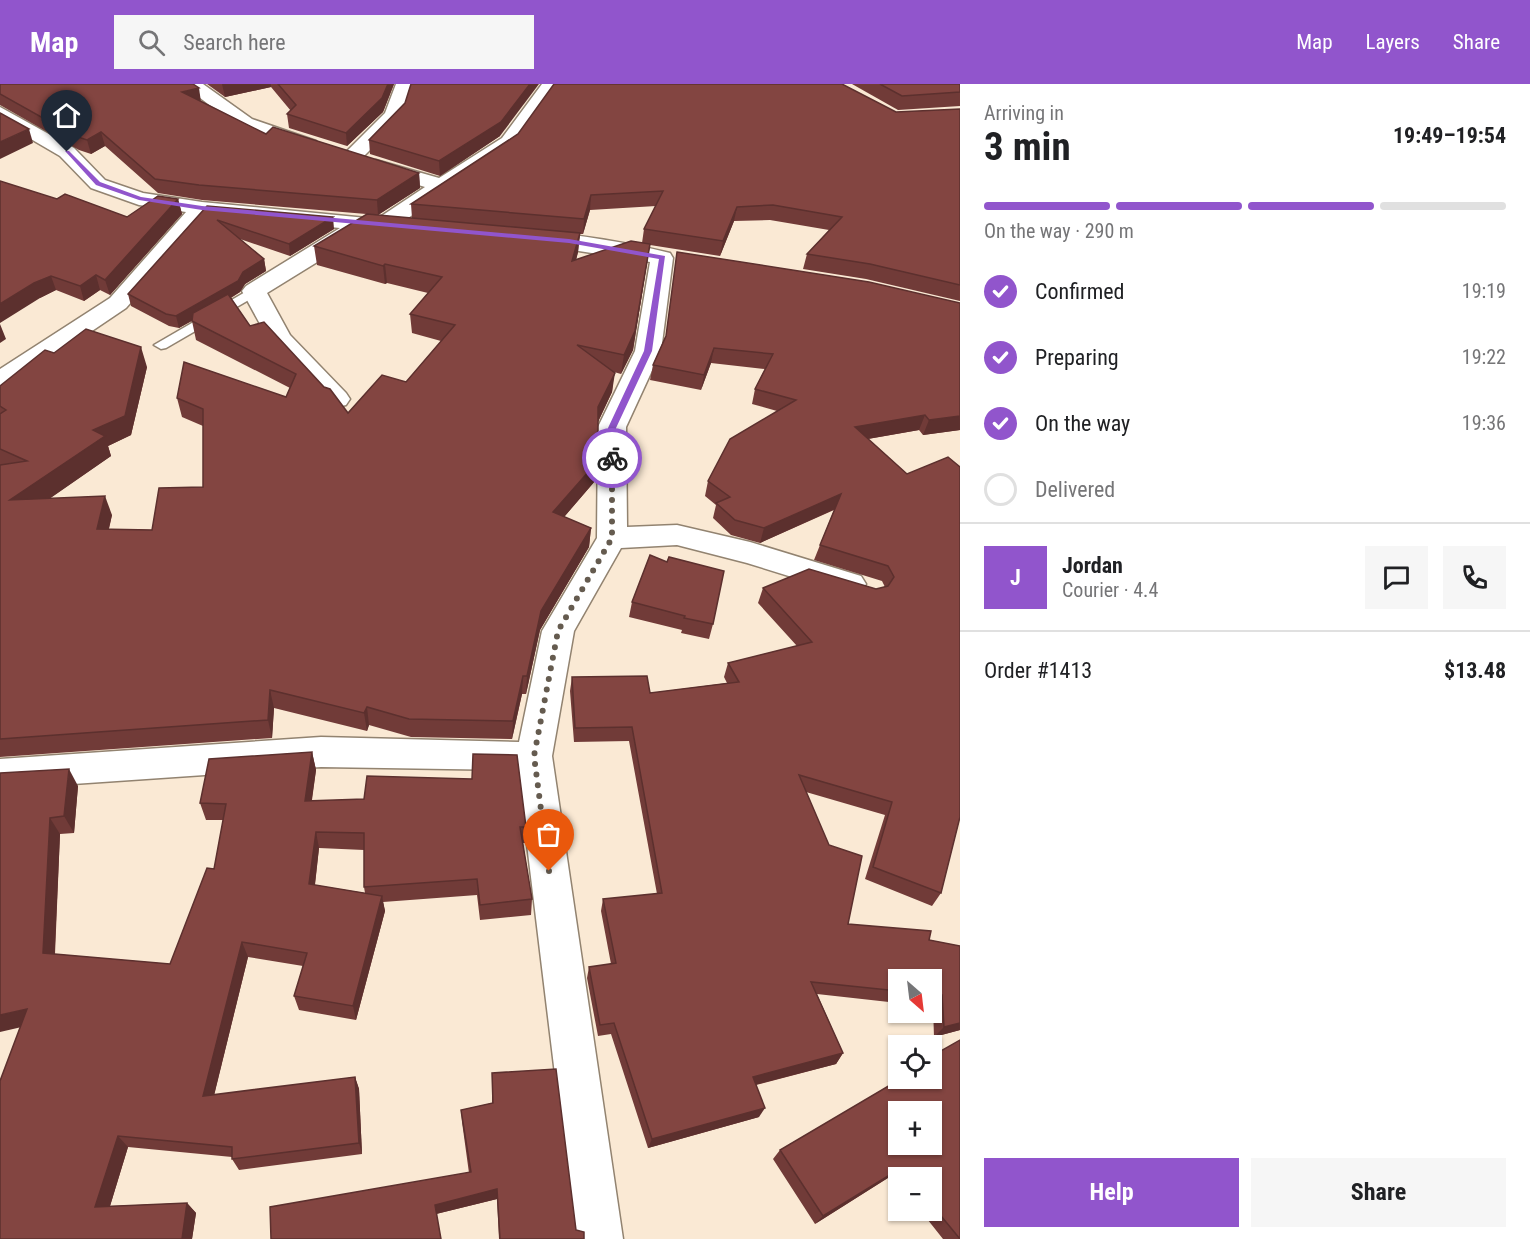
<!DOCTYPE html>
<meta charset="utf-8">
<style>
body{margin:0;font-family:"Roboto Condensed",sans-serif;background:#f6f6f6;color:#202124;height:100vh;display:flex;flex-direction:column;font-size:22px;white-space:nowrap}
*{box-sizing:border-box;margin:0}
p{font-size:20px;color:#757577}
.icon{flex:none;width:33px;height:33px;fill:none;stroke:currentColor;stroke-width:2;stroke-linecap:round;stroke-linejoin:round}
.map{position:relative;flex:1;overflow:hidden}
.details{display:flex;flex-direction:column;background:#fff;width:570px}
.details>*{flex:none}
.needle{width:39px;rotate:152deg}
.tools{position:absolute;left:888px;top:885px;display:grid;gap:12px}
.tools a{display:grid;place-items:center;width:54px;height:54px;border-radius:0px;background:#fff;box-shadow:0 2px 4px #0004;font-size:30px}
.pin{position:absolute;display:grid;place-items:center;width:51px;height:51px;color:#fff;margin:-62px -26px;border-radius:50% 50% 50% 0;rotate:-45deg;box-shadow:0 0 6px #0007}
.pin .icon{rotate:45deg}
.courier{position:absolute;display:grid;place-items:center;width:60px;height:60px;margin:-30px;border:4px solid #9155cc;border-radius:50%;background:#fff;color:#222;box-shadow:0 2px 8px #0007}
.summary em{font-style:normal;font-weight:700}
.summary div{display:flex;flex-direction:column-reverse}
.summary{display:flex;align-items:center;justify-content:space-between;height:102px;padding:0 24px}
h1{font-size:39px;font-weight:700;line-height:45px}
.bar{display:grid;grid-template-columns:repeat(4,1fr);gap:9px 6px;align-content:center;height:72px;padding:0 24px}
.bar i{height:8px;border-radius:4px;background:#e0e0e0}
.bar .selected{background:#9155cc}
.bar p{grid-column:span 4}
.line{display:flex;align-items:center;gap:15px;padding:0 24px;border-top:2px solid #e0e0e0}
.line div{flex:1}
.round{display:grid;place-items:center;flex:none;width:63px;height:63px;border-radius:0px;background:#f6f6f6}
ol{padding:0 24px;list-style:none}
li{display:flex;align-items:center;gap:18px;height:66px}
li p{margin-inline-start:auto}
li .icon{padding:6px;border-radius:50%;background:#9155cc;color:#fff;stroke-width:4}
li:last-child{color:#757577}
li i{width:33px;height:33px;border:3px solid #e0e0e0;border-radius:50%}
.button{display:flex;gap:12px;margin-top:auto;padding:12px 24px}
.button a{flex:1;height:69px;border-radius:0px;background:#9155cc;color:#fff;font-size:24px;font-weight:700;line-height:69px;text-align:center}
.button a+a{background:#f6f6f6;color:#202124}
header{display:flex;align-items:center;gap:36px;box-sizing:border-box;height:84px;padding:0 30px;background:#9155cc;color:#fff}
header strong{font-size:28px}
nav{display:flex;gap:33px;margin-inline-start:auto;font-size:21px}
.search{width:420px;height:54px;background:#f6f6f6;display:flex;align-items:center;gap:15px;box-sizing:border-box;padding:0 21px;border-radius:0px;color:#757577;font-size:22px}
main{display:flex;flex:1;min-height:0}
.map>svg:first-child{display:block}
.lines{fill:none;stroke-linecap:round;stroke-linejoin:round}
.lane-casing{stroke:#928370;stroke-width:3}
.street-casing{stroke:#928370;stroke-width:3}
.lane{fill:#fff;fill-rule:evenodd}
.street{fill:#fff;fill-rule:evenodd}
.wall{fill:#713b38;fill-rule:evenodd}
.shaded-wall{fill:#5c302e}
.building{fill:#834541;stroke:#5c302e;stroke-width:1.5;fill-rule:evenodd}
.route{fill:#9155cc}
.done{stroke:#655b4f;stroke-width:6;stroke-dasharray:0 10.8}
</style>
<header>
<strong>Map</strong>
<div class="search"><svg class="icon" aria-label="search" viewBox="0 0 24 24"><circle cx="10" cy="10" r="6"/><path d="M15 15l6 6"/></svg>Search here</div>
<nav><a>Map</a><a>Layers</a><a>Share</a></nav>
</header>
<main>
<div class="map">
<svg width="960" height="1155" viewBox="0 0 960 1155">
<rect width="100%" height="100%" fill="#fae9d4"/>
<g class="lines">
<g class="lane-casing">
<path id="lane" d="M254,203l6,4 -1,3 -93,54 -5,1 -7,-4z"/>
</g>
<g class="street-casing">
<g id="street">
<path d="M182,0h21l49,35 64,22 3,4 -3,4 -7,2 -71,-24z"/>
<path d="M396,0h18l-13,35 -43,43h-14l-3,-4 3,-4 41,-41z"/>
<path d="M542,0h18l-44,62 -114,76 5,5 -3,5 -8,2 -32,-4 -3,5 -94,58 23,42 56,58 4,6 -4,6 -9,2 -9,-2 -57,-61 -29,-53 4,-5 94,-58 -132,-13 -82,93 -117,79 -9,2v-20l110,-71 76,-86 -47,-7 -48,-17 -31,-32 -60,-35v-14l74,41 31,32 38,13 59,9 175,17 48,-32 -56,-17 -3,-4 3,-4 7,-2 63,18 63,-40z"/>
<path d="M535,147c45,4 91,11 135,22l3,5 -12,93 -35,76 1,100 50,-2 73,17 111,34 5,8 -5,8 -11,3 -103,-32 -70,-18 -56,3 -47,83 -22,125 71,483h-48l-57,-469 -197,-3 -321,22v-30l321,-22 198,5 23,-111 55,-93 1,-111 37,-76 15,-89 -123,-19 -3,-5 3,-5z"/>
</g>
</g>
<use href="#lane" class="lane"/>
<use href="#street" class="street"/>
</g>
<g class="wall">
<path d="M0,0l201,17 65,33 153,39 1,15 -42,27 -176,-15 -44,-7 -53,-47 -14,8 -12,-4 -79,-45z"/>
<path d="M207,0h187l-11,28 -36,34 -58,-18 -2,-14 4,-3 -20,-24 -46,10z"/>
<path d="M852,0h108v22l-62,4z"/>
<path d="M405,19l95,33 -60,40 -70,-22 -1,-14z"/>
<path d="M960,25v192l-94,-22 -63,-10 4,-15 22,-24 -59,-10 -36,1 -14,35 -70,-11 -17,105 -12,24 -7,-2 -2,20 -14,30 -2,29 -2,3 1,27 -31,36 27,11 -2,19 -49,83 -14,64h-4l-10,45 -101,-2 -42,-12 -2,6 -93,-23 -2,30 -272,19v-371l54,-33 93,14 -16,68 -23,11 3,10 -61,42 62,17 -3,14 43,1 51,-43v-61l-21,-9 -5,-19 109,-1 4,-9 -94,-48 -4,-19 -13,7 -10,-2 -38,-20 -3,-12 79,-88 127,23 -44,27 -50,-17 24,20 2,12 -21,13 -5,8 -9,6 19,28 98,87 58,-31 35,-41 -29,-8 -2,-19 18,-21 -41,-10 -2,1 -68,-19 -3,-19 98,-28 -1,-14 107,-70zM656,122l-12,23 -2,14 -66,17 2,-8 2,-18h3l7,-24z"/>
<path d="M57,115l70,18 51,-18 4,15 -72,81 -10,-5 -16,11 -28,-11 -16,8z"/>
<path d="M960,219v127l-37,5 -4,-5 -51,9 39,35 34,419 -9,13 -67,-27 20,-64 -79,-23 42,132 112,22v84l-26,7 -1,-31h-1v-26h-34v23l-81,-9 26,59 -7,11 -80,21 3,32 -111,31 -37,-114 -13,2 -11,-58 2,-11 22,-3 -10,-53 2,-12 54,-5 -28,-153 -55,1 -4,-51 2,-14 78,16 77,-10 -3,-6 4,-14 69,-17 -39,-43 5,-15 113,1 9,-2 -3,-6 -68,-21 20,-50 -74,33 -29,-8 -18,-17 3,-13 -11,-9 3,-15 69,-70 -25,-7 3,-15 10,-20 -54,-6 -10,27 -51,-10 3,-15 12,-28z"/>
<path d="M650,471l63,69 -4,15 -28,-6 1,-3 -53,-13 3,-15z"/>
<path d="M312,668l4,18 -4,30 214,27 -1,16h-2l9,56 -1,16 -51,5 -3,-25 -94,7 2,9 -29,109 -57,-10 -5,-14 9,-30 -55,-9 -34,138 141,-18 4,12 3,65 -123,16 -7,-11v-2l-104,-10 -18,59 77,-3 9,10 -4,26h-192l20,-212 -20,-254 78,13 -4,47 -14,1 -5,120 115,10 44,-95 9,-49h-17l-6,-17zM319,764l45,2v37l1,6 -50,-8z"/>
<path d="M492,989l84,157 8,9h-85l-2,-40 -61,15 -165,25 198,-66 -7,-51 -1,-12 31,-7z"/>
<path d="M932,994l28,161h-17l-23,-29h12v-32h-34v7l-7,-9 -76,48 -42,-65 7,-9z"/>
</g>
<g class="shaded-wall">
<path d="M222,0h49v3l-46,10z"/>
<path d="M388,0h6l-11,28 -36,34 -1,-13z"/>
<path d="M530,0h9l-39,52 -60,40 -1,-15z"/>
<path d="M199,4l2,14 -19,-10z"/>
<path d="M29,45l4,14 -33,16v-17z"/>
<path d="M101,48l4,14 -14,8 -4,-14z"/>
<path d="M419,89l1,15 -42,27 -1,-15z"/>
<path d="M591,111l-1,15 -7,24 1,-15z"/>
<path d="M178,115l4,15 -72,81 -5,-15z"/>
<path d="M737,123l-3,14 -14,35 3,-15z"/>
<path d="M333,133l1,12 -44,27 -1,-12z"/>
<path d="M580,149l-2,19 -7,28 1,-19z"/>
<path d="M650,160l-17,106 -12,24 3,-19z"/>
<path d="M264,175l2,12 -21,13 -5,8 -61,36 -3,-12z"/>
<path d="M385,180l2,19 -2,1 -2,-18z"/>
<path d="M96,191l4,15 -16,11 -4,-15z"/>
<path d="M51,192l5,14 -16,8 -40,25v-19l34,-21z"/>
<path d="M0,240l6,15 -6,4z"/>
<path d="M141,263l6,20 -16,68 -23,11 3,10 -92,64 -9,-20 83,-70z"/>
<path d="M714,264l-3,15 -10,27 3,-15z"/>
<path d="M615,289l-3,19 -16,34 2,-19z"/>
<path d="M925,331l-6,15 -69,12 5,-15z"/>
<path d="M960,332v14l-37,5 6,-15z"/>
<path d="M598,347l-2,20 -14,28 2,-20z"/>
<path d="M597,378l-2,19 -43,50 1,-19z"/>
<path d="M841,410l-6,15 -75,34 4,-15z"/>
<path d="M105,412l7,19 -8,33 -7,-19z"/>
<path d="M591,444l-2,19 -49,83 -14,64 1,-18 14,-65z"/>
<path d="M523,592l-1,18 -10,45 1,-18z"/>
<path d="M270,606l4,18 -2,30 -4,-18z"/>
<path d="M367,623l2,18 -2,6 -3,-18z"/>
<path d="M312,668l4,18 -7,48 -4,-17z"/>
<path d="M69,685l9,17 -4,47 -10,-17z"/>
<path d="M50,734l10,16 -6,133 -11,-14z"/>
<path d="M316,748l3,16 -6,52 -4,-16z"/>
<path d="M382,812l3,15 -29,109 -3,-14z"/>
<path d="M242,858l6,15 -37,151 -8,-12z"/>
<path d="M27,925l12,14 -39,9v-17z"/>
<path d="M960,939v7l-26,7 10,-10z"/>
<path d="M843,969l-7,11 -89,23 6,-10z"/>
<path d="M355,993l4,12 3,65 -3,-11z"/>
<path d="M765,1024l-6,9 -111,31 4,-9z"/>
<path d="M118,1052l10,11 -21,69 -12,-9z"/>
<path d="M901,1084l-10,8 -76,48 8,-8z"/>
<path d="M497,1105v10l-61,15 -1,-9z"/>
<path d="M187,1119l9,10 -4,26h-10z"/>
</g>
<g class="building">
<path d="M0,0h193l6,4 -17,4 84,42 7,-7 146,46 -42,27 -178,-15 -44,-6 -54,-47 -14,8 -12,-4 -75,-42z"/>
<path d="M278,0h110l-6,14 -36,35 -59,-19 9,-9z"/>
<path d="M411,0h119l-29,38 -62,39 -70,-21 36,-37z"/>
<path d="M554,0h288l54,28 64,-3v176l-90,-21 -63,-10 35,-37 -69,-12 -36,2 -14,34 -79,-12 19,-38 -72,4 -7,24 -173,-15 107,-70z"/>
<path d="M880,0h80v8l-58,4z"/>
<path d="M0,29l29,16 -29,13z"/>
<path d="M0,97l57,18 8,-5 62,23 31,-21 20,3 -73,81 -9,-5 -16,11 -29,-10 -17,7 -34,21z"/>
<path d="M207,122l126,11 -44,27 -72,-24 47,39 -21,13 -5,9 -62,35 -10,-2 -38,-20z"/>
<path d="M367,130l213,19 -8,28 59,-20 19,3 -15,87 -11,24 -47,-10 38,28 -17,34v24l-14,28 13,-7v10l-44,50 38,16 -50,83 -14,65h-4l-10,45 -104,-2 -42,-12 -3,6 -94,-23 -2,30 -268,19v-274l27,-4 -27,-12v-35l6,-4 -6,-4v-20l45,-36 9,3 32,-24 55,18 -16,69 -32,14 12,6 -95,64 95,-4 -8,33 55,1 7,-42 44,-1v-78l-26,-11 7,-36 102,35 10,-23 -104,-53 1,-8 35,-19 22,32 14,-4 60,65 6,2 18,24 34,-38 24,7 49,-57 -45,-11 32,-37 -57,-13 -2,2 -69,-20z"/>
<path d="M677,168l192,30 91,21v113l-31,4 -4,-5 -70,12 52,47 41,-17 12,10v350l-19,76 -68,-26 19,-65 -93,-27 30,70 33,11 -14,68 83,7 -2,9 31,6v77l-16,4 -2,-32 -10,-1v-14h-34v11l-87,-9 32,71 -90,24 12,31 -113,31 -38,-116 -14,2 -11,-58 27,-4 -13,-64 59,-6 -30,-166 -57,1 -3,-51 75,-1 3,17 89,-11 -11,-19 84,-21 -49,-54 46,-19 67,20 12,-3 6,-9 -6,-11 -68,-21 21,-51 -77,34 -29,-8 -19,-17 14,-6 -22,-16 22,-42 66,-39 -41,-11 18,-35 -59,-6 -10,27 -51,-10 13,-29z"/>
<path d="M650,471l17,7 2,-5 55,14 -11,53 -29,-6 1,-2 -53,-14z"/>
<path d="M312,668l-7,49 59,-2 3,-23 105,3 1,-25 44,1 9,72h-6l12,72 -52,6 -3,-26 -113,8v-54l-48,-1 -7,52 73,12 -29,110 -59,-10 13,-43 -65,-11 -39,154 152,-19 4,66 -127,16v-12l-114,-11 -23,71 92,-4 -5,36h-182v-158l27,-72 -27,6v-242l69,-4 -5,47 -14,2 -7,135 127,11 37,-96 7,1 12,-65 -26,-1 9,-44z"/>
<path d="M960,956v199l-28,-34v-27h-23l-8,-10 -78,48 -43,-66 122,-72h30v-22zM898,1028h34v32h-34z"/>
<path d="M556,985l20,161 8,2v7h-84l-3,-50 -62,16 6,34h-170l-1,-32 201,-35 -10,-62 32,-7 -1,-30z"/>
</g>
<path class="route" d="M65,67h4l31,31 41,15 61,9 367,33 96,17 -13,95 -36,77v30l-4,3 -4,-3v-30l36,-77 15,-92 -90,-16 -367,-33 -63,-10 -43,-15z"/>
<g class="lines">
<path class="done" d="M549,787l-15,-115 24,-125 54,-93v-80"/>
</g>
</svg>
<div class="tools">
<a><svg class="needle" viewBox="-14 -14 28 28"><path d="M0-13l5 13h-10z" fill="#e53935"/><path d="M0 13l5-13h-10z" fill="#757577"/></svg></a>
<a><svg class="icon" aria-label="locate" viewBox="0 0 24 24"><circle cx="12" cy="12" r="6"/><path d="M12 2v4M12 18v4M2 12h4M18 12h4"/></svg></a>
<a>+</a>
<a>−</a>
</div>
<div class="pin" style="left:549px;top:787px;background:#ea580c"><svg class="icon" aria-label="bag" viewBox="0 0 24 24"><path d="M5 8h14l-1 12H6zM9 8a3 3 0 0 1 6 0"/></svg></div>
<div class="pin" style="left:67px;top:68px;background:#1f2937"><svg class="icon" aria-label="home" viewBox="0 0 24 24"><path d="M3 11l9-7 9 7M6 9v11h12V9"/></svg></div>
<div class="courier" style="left:612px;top:374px"><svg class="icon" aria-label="bike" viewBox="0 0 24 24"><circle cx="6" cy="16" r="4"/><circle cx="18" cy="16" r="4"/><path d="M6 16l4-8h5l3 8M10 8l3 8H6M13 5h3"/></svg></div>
</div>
<section class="details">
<div class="summary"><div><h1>3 min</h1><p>Arriving in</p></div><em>19:49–19:54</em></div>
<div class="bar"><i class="selected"></i><i class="selected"></i><i class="selected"></i><i></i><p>On the way · 290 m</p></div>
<ol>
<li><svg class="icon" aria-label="check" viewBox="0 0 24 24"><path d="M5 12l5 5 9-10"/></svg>Confirmed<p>19:19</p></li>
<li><svg class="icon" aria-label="check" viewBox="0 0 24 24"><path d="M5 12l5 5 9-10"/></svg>Preparing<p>19:22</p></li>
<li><svg class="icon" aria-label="check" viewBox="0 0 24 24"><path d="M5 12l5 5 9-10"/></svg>On the way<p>19:36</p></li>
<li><i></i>Delivered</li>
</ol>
<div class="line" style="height:108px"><b class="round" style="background:#9155cc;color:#fff">J</b><div><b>Jordan</b><p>Courier · 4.4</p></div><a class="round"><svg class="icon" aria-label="chat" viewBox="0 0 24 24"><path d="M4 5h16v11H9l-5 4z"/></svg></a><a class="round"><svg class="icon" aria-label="phone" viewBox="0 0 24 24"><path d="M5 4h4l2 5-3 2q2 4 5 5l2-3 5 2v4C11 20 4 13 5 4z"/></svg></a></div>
<div class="line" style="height:78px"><div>Order #1413</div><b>$13.48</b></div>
<div class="button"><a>Help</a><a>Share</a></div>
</section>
</main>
